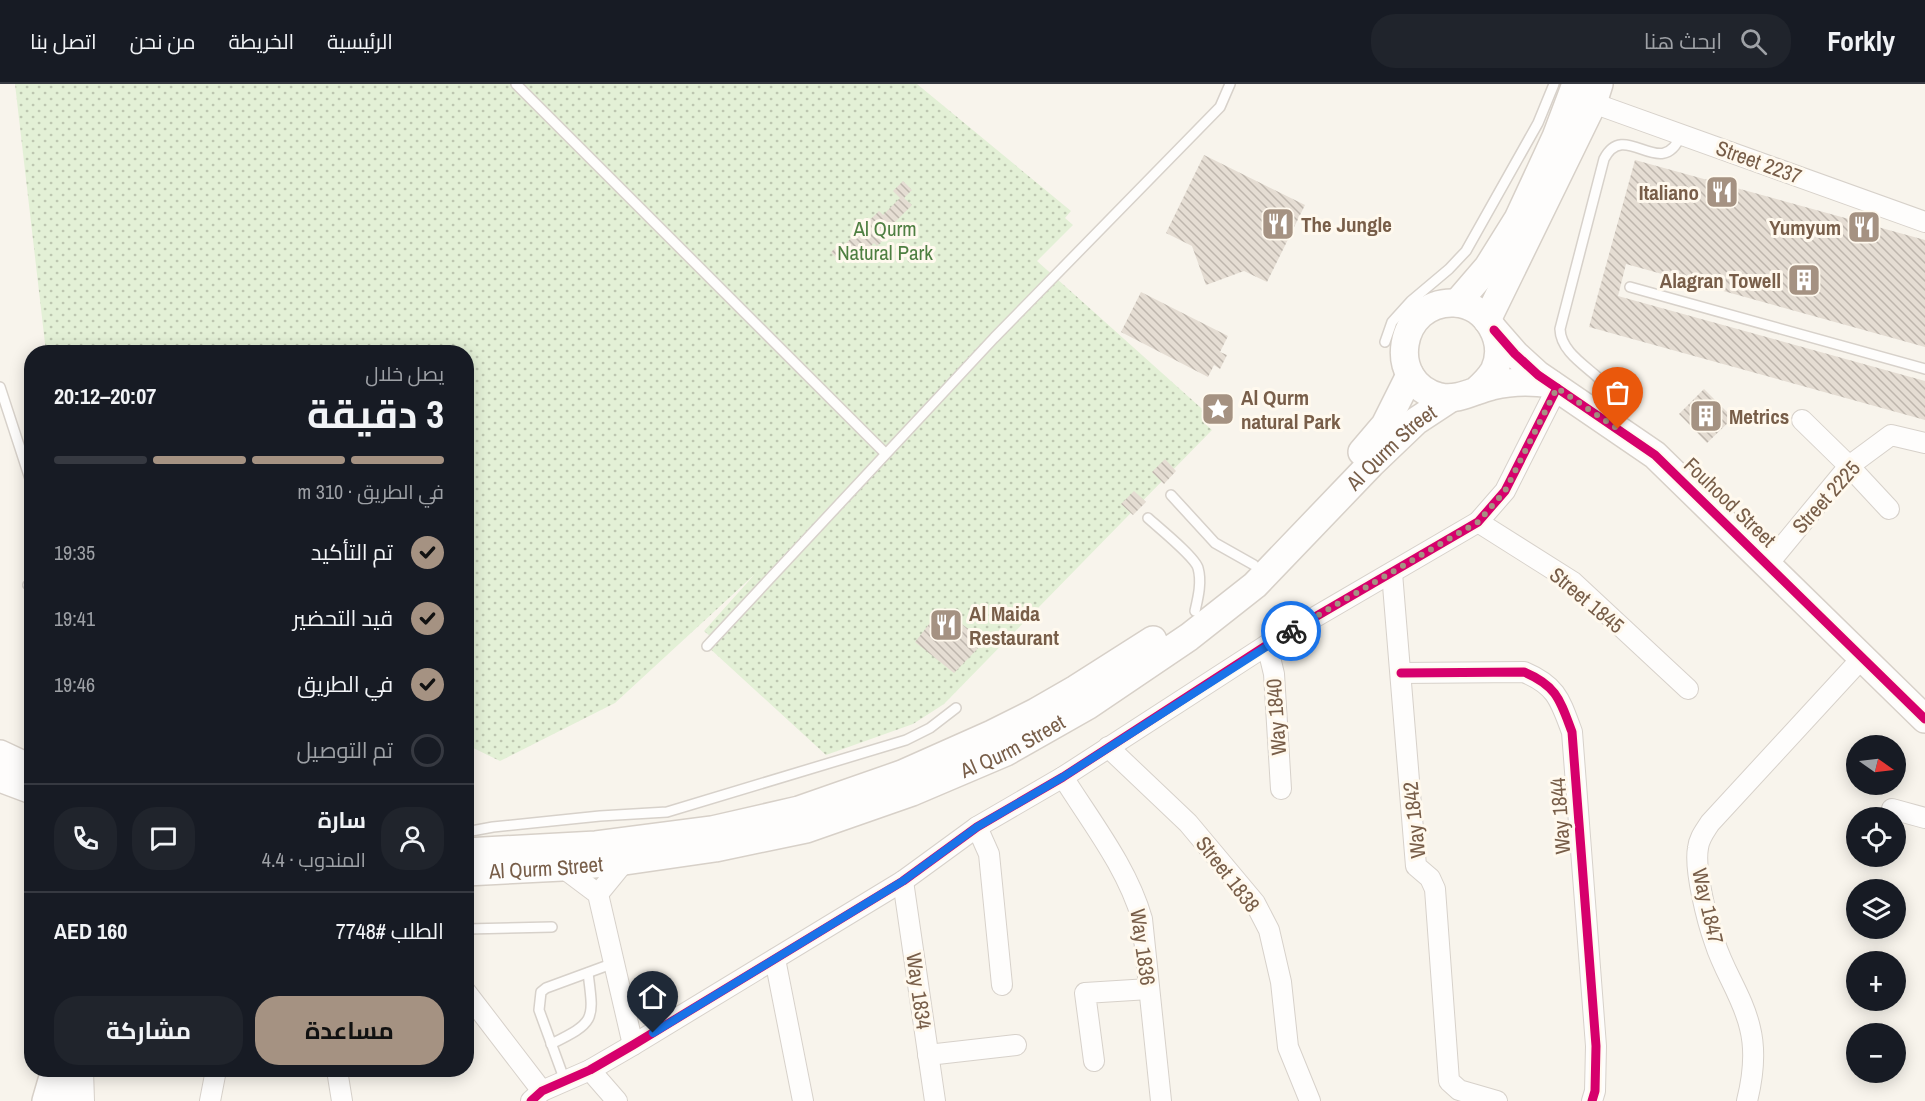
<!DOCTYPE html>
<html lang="ar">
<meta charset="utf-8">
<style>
body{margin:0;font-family:"Archivo Narrow",Cairo,sans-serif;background:#20242c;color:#f1f3f6;direction:rtl;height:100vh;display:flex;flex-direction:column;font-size:22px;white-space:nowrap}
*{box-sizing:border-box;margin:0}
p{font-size:20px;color:#9ea1a6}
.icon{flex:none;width:33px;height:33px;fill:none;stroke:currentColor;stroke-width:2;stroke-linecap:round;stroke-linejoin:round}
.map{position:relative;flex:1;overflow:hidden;direction:ltr}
.sheet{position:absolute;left:24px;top:261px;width:450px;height:732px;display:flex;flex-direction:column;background:#171b24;border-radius:24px;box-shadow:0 3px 15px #0003;direction:rtl}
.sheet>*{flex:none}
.needle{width:39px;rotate:104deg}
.buttons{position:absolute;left:1846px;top:651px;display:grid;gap:12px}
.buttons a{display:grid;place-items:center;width:60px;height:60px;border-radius:50%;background:#171b24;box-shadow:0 3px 15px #0003;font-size:30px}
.pin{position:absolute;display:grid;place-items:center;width:51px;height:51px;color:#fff;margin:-62px -26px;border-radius:50% 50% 50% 0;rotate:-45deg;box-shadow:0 0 6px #0007}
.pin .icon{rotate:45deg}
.courier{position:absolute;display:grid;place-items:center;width:60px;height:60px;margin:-30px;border:4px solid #1a73e8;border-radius:50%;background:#fff;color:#222;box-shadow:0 2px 8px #0007}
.headline em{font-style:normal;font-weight:700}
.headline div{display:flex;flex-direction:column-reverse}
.headline{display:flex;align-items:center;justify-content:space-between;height:102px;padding:0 30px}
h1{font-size:39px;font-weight:700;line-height:45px}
.bar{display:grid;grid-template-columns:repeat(4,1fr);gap:9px 6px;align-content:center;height:72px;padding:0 30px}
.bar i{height:8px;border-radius:4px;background:#363941}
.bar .active{background:#a59282}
.bar p{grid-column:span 4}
.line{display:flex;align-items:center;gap:15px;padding:0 30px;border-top:2px solid #363941}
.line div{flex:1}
.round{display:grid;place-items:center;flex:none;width:63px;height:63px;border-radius:24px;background:#20242c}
ol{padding:0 30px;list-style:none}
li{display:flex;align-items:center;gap:18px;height:66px}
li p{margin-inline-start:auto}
li .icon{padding:6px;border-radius:50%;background:#a59282;color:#111;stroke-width:4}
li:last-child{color:#9ea1a6}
li i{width:33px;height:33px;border:3px solid #363941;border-radius:50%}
.action{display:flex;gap:12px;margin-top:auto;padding:12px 30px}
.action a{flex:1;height:69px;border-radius:24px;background:#a59282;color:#111;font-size:24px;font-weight:700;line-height:69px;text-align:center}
.action a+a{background:#20242c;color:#f1f3f6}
header{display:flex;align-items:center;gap:36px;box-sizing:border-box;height:84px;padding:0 30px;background:#171b24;border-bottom:2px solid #363941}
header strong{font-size:28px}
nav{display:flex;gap:33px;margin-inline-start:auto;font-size:21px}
.search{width:420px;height:54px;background:#20242c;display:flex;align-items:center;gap:15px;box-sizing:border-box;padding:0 21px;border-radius:24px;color:#9ea1a6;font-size:22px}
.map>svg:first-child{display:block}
.grass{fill:url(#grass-dots)}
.building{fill:url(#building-back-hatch)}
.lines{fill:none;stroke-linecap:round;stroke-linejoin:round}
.lane-casing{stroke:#d7d1ca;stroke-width:12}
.street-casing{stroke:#d7d1ca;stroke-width:22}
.secondary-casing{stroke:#d7d0c8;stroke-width:30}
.lane{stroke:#fefdfc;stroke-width:9}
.street{stroke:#fefdfc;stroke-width:20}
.secondary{stroke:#fefdfc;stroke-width:27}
.cycleway-casing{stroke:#fff9ee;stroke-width:13}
.cycleway{stroke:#d6006c;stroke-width:9}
.done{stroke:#a59282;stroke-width:6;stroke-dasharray:0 10.8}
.route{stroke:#1a73e8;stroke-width:8}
.labels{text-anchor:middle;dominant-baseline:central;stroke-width:6;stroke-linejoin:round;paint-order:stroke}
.street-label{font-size:21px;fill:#785e49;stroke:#fff9ee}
.poi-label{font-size:21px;font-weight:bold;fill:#785e49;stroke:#fff9ee;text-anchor:start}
.park-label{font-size:21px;fill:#4e7f41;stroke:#fff9ee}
</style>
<header>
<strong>Forkly</strong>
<div class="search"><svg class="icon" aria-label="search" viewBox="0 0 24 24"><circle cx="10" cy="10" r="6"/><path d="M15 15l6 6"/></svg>ابحث هنا</div>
<nav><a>الرئيسية</a><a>الخريطة</a><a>من نحن</a><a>اتصل بنا</a></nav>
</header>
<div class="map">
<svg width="1925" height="1017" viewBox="0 0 1925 1017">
<defs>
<pattern id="grass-dots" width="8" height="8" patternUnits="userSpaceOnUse" patternTransform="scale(1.5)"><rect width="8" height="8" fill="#e3f0d6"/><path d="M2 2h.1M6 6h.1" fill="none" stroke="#bdc6b0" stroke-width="1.8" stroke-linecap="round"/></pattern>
<pattern id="building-back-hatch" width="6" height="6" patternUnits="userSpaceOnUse" patternTransform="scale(1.5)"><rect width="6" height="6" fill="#e5ddd3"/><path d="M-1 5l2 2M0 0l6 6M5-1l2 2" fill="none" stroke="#beb6ad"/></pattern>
</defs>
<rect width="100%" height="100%" fill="#f8f4ec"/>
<path class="grass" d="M15,0h902l154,127 -6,7 8,7 -36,36 173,155 -6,7 8,7 -268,274 -31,20 -87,31 -120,-110 6,-7 -8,-7 51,-57 -140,129 -115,58 -33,-16 -1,-393h-420z"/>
<g class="building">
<path d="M1204,71l101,50 -38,77 -23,-11 -38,14 -14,-39 -26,-13z"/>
<path d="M1635,76l290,80v107l-299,-83 -8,32 307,85v39l-336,-93z"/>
<path d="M903,97l9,9 -8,8 8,7 -20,20 4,3 -19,18 -3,-3 -19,18 -8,-7 -7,8 -9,-10 10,-9 2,3 36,-35 4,4 17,-17 -7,-7z"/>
<path d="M1141,208l87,44 -8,16 7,3 -7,14 -6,-4 -6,12 -87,-45z"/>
<path d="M1704,305l29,29 -26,25 -28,-29z"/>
<path d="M1165,375l11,12 -12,13 -12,-12z"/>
<path d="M1134,407l12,11 -13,13 -12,-11z"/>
<path d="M941,525l44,32 -31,32 -39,-31z"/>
</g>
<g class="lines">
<g class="lane-casing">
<g id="lane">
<path d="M516,0l369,369"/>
<path d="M1630,203l295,82"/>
<path d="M1385,258l7,-20 19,-21 38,-32 17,-18 72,-128 16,-39"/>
<path d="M0,303l32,98"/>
<path d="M1600,331c4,-5 9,-9 10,-16 4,-22 -49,-37 -50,-70l44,-170c21,-41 57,24 77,-24"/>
<path d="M1171,411l44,48 39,22"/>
<path d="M1148,434c11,10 47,39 50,50 4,14 0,30 -3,43"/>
<path d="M28,501l4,-3"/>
<path d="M707,562l287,-308 226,-231 10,-23"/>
<path d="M466,748l27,-5 107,-11 67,-4 239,-72 24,-12 26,-20"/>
<path d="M466,845l86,-2"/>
<path d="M551,960c45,-22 43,-24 37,-71"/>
<path d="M565,997l-26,-71 2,-18 5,-4 68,-25"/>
</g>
</g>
<g class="street-casing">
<g id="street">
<path d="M1593,19l332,119"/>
<path d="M1802,336l47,46 40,43"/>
<path d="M1478,438l95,60 115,107"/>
<path d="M1768,480l81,-98 42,-31 34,8"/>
<path d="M1392,489l24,293 14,12 5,11 14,192 10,9 38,11"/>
<path d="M1267,561l7,29 7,115"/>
<path d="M1401,589l123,-1c33,14 36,28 48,60l24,314 -1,45 -3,10"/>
<path d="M1108,663l80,76 67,80 14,27 12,52 7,65 22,54"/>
<path d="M1063,693c28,45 64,90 79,142l19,182"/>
<path d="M1892,725l33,9"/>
<path d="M977,743l12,27 13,131"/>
<path d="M562,783l36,27 35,151"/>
<path d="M903,797l32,220"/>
<path d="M598,810l27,-33"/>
<path d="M775,875l28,142"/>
<path d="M466,908l76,99"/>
<path d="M928,971l88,-10"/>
<path d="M1094,977l-9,-68 64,-4"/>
<path d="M83,986l1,31"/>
<path d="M337,986l5,31"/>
<path d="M590,986l27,31"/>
<path d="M210,1017l6,-31"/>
<path d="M531,1017l11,-10 48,-21 43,-25 270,-164 74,-54 86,-50 204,-132 211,-123 27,-31 52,-103"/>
<path d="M1747,1017c6,-24 9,-49 3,-73 -7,-31 -26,-56 -35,-85 -8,-22 -21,-74 -17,-95 1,-10 7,-17 12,-25l152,-165"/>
</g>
</g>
<g class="secondary-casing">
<g id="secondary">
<path d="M1457,219l31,-36 30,-48 38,-82 20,-53"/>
<path d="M1487,236l106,-217 6,-19"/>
<path d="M1494,246l21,24 23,21 117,80 270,264"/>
<path d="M1476,307c7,-6 13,-12 18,-20 14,-29 -7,-66 -39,-68 -57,-3 -71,80 -15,94 19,4 34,-7 52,-11 20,-5 39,-5 59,-2"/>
<path d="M1362,368l23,-27 25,-50"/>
<path d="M0,670l32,15"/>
<path d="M0,694l32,12"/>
<path d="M466,768l130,-7 116,-15 87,-20 103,-36 90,-40 44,-22 40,-23 77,-49"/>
<path id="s1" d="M466,788l96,-5 63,-6 90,-13 91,-19 106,-37 94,-40 81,-46 102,-69 66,-52 116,-121 45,-43 35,-23"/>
<path d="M46,1017l9,-31"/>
<path d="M67,1017l9,-31"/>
</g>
</g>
<use href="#lane" class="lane"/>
<use href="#street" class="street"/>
<use href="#secondary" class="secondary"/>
<g class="cycleway-casing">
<g id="cycleway">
<path d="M1494,246l21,24 23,21 117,80 270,264"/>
<path d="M1401,589l123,-1c33,14 36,28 48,60l24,314 -1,45 -3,10"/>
<path d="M531,1017l11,-10 48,-21 43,-25 270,-164 74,-54 86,-50 204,-132 211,-123 27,-31 52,-103"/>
</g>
</g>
<use href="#cycleway" class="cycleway"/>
</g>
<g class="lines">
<path class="done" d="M1291,547l187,-109 27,-31 52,-103 61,41"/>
<path class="route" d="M653,949l250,-152 74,-54 86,-50 228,-146"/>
</g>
<defs>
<g id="restaurant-square" transform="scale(1.725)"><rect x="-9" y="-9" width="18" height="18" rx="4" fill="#a59282" stroke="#fff9ee"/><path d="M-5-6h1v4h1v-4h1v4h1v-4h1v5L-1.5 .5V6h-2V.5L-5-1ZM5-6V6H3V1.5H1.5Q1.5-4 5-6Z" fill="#fff"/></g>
<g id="building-square" transform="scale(1.725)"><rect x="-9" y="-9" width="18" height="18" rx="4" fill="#a59282" stroke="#fff9ee"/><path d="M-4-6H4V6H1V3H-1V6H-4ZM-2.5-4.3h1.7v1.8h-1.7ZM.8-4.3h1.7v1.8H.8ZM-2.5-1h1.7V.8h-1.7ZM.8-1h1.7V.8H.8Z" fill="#fff"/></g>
<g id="sight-square" transform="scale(1.725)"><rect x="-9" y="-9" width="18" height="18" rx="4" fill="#a59282" stroke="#fff9ee"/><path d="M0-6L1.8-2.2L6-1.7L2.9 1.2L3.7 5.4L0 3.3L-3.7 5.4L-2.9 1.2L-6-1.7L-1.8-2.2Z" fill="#fff"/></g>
</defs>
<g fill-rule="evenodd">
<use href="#restaurant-square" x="1722" y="108"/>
<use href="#restaurant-square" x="1278" y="140"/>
<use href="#restaurant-square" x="1864" y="143"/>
<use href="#building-square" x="1804" y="196"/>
<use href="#sight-square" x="1218" y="325"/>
<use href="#building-square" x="1706" y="332"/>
<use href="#restaurant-square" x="946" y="541"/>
</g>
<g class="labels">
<g class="street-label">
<text transform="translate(1759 78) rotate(20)">Street 2237</text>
<text stroke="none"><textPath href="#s1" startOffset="1052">Al Qurm Street</textPath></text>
<text transform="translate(1826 413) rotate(-48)">Street 2225</text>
<text transform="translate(1730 418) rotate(44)">Fouhood Street</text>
<text transform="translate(1587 516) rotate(40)">Street 1845</text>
<text transform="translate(1276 633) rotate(-94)">Way 1840</text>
<text stroke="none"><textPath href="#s1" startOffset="566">Al Qurm Street</textPath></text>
<text transform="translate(1560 732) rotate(-94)">Way 1844</text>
<text transform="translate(1414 736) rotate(-96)">Way 1842</text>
<text stroke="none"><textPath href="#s1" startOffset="80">Al Qurm Street</textPath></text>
<text transform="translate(1228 790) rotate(52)">Street 1838</text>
<text transform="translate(1708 822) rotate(77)">Way 1847</text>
<text transform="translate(1143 863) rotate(82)">Way 1836</text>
<text transform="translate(919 907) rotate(82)">Way 1834</text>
</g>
<g class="poi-label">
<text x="1699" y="108" text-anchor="end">Italiano</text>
<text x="1301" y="140">The Jungle</text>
<text x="1841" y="143" text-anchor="end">Yumyum</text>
<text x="1781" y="196" text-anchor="end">Alagran Towell</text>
<text x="1241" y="313">Al Qurm<tspan x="1241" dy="24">natural Park</tspan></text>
<text x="1729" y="332">Metrics</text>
<text x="969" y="529">Al Maida<tspan x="969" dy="24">Restaurant</tspan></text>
</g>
<g class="park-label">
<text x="885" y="144">Al Qurm<tspan x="885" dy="24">Natural Park</tspan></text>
</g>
</g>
</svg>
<div class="buttons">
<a><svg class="needle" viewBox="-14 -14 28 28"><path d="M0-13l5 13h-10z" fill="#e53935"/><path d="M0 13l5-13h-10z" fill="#9ea1a6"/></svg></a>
<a><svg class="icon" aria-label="locate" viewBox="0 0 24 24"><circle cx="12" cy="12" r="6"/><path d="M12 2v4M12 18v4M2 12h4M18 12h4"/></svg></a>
<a><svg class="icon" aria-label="layers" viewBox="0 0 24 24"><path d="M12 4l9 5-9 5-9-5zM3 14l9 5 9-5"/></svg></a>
<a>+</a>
<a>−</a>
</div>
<div class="pin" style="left:1618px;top:345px;background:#ea580c"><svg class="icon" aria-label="bag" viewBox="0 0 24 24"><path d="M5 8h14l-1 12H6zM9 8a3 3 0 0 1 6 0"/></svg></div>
<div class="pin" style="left:653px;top:949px;background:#1f2937"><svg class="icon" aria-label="home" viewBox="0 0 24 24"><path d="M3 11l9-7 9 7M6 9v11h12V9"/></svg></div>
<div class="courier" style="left:1291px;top:547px"><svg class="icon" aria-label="bike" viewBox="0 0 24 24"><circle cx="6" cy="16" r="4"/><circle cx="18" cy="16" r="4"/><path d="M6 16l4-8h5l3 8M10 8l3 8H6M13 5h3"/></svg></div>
<section class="sheet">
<div class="headline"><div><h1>3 دقيقة</h1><p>يصل خلال</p></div><em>20:07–20:12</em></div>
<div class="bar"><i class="active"></i><i class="active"></i><i class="active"></i><i></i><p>في الطريق · 310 m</p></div>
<ol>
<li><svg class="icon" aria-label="check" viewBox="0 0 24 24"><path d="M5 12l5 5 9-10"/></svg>تم التأكيد<p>19:35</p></li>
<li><svg class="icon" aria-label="check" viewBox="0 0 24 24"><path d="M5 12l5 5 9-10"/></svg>قيد التحضير<p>19:41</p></li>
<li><svg class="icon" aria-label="check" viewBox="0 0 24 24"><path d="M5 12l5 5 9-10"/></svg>في الطريق<p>19:46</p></li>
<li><i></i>تم التوصيل</li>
</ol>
<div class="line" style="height:108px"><a class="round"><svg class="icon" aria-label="person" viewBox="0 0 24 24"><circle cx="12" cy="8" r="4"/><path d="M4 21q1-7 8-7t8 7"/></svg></a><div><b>سارة</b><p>المندوب · 4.4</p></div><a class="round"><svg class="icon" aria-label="chat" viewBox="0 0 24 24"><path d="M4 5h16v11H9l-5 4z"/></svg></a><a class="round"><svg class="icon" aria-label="phone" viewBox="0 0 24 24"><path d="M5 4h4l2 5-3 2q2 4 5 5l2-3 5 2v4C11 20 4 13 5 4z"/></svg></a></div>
<div class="line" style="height:78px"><div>الطلب #7748</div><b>AED 160</b></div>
<div class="action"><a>مساعدة</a><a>مشاركة</a></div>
</section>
</div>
